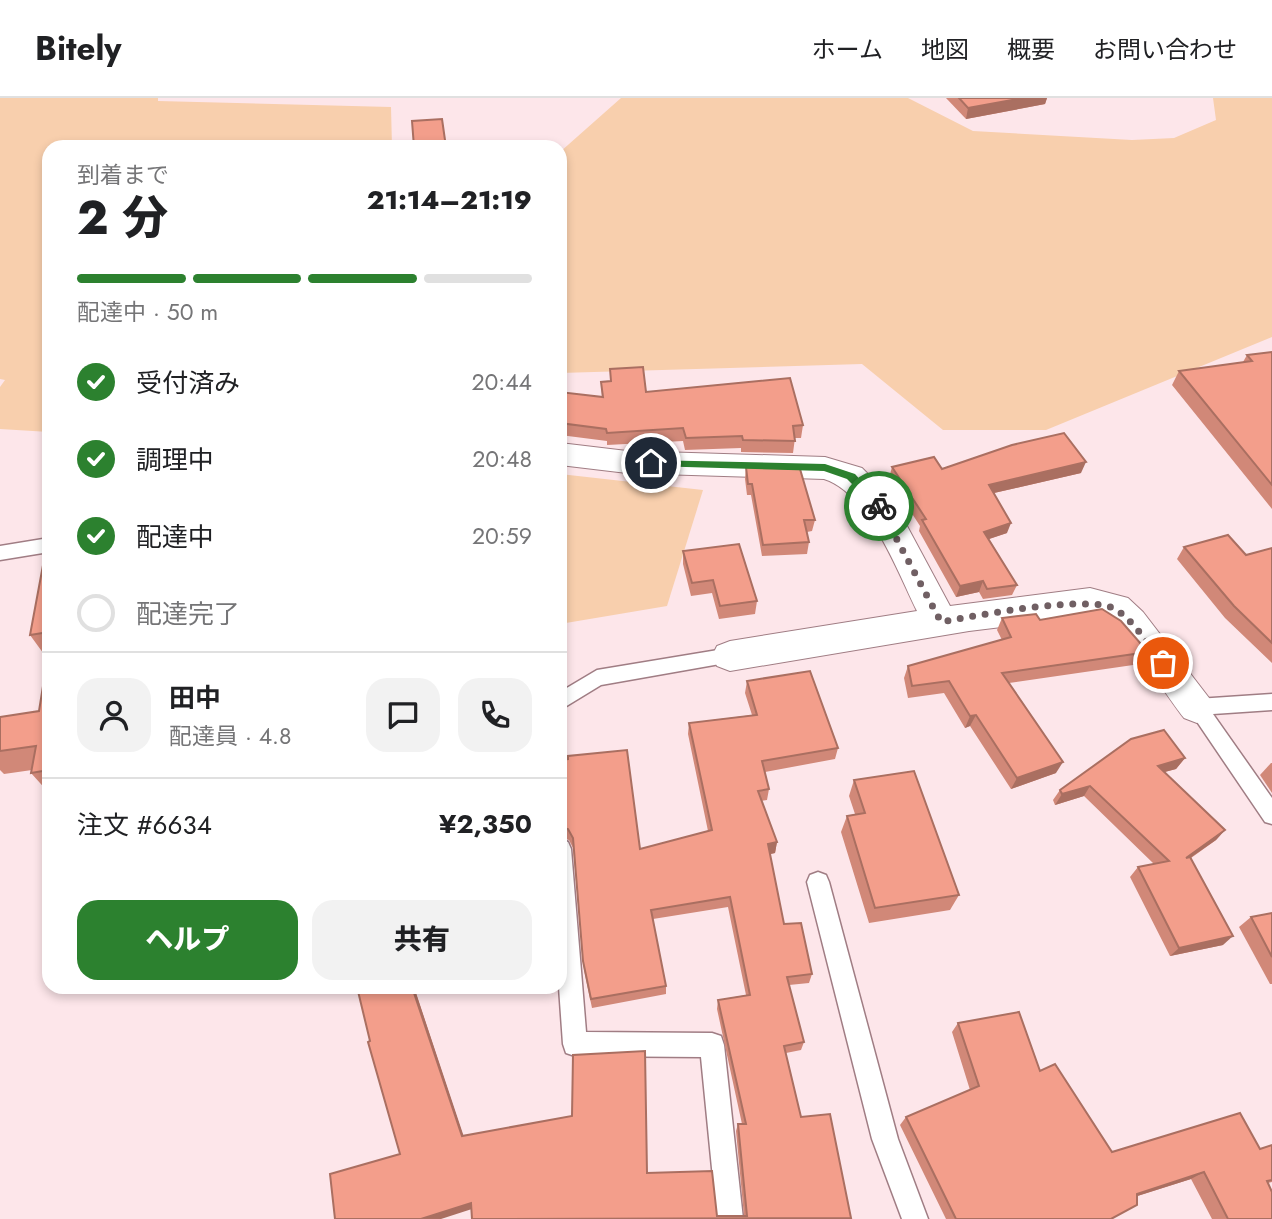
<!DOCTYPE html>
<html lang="ja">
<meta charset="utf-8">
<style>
body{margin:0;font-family:Jost,"Noto Sans JP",sans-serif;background:#f2f2f2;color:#202124;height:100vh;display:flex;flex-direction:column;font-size:26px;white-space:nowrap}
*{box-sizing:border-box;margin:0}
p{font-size:23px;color:#757577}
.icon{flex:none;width:38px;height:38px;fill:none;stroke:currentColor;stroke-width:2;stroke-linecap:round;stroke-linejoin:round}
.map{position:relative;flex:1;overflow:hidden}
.side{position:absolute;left:42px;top:42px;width:525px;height:854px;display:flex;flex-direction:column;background:#fff;border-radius:21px;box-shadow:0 4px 10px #0003}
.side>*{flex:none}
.pin{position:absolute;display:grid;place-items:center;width:60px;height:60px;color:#fff;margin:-30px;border:4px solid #fff;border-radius:50%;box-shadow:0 2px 7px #0007}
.courier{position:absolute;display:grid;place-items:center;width:70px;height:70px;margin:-35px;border:5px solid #2c812f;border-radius:50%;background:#fff;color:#222;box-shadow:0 2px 9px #0007}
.overview em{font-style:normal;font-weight:800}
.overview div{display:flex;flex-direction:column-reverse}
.overview{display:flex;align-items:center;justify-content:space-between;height:119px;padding:0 35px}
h1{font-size:46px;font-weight:800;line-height:52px}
.bar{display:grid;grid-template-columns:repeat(4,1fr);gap:10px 7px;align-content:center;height:84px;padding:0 35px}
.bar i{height:9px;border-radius:5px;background:#e0e0e0}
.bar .on{background:#2c812f}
.bar p{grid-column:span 4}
.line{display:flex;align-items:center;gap:18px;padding:0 35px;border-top:2px solid #e0e0e0}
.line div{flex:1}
.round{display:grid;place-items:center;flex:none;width:74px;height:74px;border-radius:21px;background:#f2f2f2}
ol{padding:0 35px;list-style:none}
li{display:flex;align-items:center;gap:21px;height:77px}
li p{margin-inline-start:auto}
li .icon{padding:7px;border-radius:50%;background:#2c812f;color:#fff;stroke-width:4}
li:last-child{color:#757577}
li i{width:38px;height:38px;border:4px solid #e0e0e0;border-radius:50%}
.button{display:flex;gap:14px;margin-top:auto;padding:14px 35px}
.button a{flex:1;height:80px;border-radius:21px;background:#2c812f;color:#fff;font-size:28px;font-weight:800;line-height:80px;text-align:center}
.button a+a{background:#f2f2f2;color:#202124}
header{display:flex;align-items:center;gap:42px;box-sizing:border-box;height:98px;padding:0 35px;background:#fff;border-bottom:2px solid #e0e0e0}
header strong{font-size:33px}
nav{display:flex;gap:38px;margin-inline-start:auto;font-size:24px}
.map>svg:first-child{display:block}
.green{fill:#f8cfad}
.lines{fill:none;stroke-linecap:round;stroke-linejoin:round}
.lane-casing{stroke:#a07d84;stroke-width:3}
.street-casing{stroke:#a07d84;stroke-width:2}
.lane{fill:#fff;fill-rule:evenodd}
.street{fill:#fff;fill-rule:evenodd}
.wall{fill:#d18878}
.shaded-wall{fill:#aa6f61}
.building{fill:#f39e8b;stroke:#aa6f61;stroke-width:2}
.route{fill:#2c812f}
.done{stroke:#705f63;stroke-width:7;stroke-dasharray:0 12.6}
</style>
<header>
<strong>Bitely</strong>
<nav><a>ホーム</a><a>地図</a><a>概要</a><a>お問い合わせ</a></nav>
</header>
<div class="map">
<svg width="1272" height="1121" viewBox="0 0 1272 1121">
<rect width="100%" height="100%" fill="#fde6ea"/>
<g class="green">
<path d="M0,0h158v3l233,6 1,40h-343v285l-49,-3v-42l5,-7 -5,-1z"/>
<path d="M621,0h287l65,33 159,9 42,-2 42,-18 -3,-22h59v239l-226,93h-103l-81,-66 -302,9v-221z"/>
<path d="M560,376l143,16 -36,116 -107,18z"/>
</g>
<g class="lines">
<g class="lane-casing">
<g id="lane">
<path d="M49,440v14l-49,8v-14z"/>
<path d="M730,550l7,3 3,5 -3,5 -136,24 -41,25v-18l37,-22z"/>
<path d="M1272,596v16l-59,4 59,84v26l-7,-2 -78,-115 3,-6 7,-2z"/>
<path d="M560,741l8,3 3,7 15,183 126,1 9,3 3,9 19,174h-26l-16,-162 -126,-1 -9,-3 -3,-9 -4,-57z"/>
<path d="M818,774l8,3 3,7 69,257 30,80h-26l-30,-80 -65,-257 3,-7z"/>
</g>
</g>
<g class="street-casing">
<path id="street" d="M560,345l67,8 198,6 37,11 30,30 58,108 140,-18 38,10 15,14 73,95 -6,11 -13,5 -13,-5c-22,-28 -60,-94 -94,-102l-121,15 -239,40 -13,-5 -5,-10 5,-10 13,-5 187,-30c-20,-40 -48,-118 -93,-132l-197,-6 -67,-8z"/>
</g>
<use href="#lane" class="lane"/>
<use href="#street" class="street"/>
</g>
<g class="wall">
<path d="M946,0h101l-2,6 -79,15z"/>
<path d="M1272,254v157l-100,-124 7,-14 64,-9 4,-7z"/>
<path d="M610,271l36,23 157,33 -2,13h-6l-2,15 -52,-1v-4l-56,2 -2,-9 -76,4v-4l-47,-6v-43l42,5 -1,-15 9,-1z"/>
<path d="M746,369l69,53 -3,11 -5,1 2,10 -2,12 -45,2 -11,-61h-4l-2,-16z"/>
<path d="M892,369l50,2 139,4 -87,20 13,40 -18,6 28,46 -5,10 -29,4 -4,-7 -23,5 -37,-66 1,-5 -31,-48z"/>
<path d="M49,435v260l-18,-20 1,-3 -28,4 -4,-4v-53l39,-6 9,-54h-2l-16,-22z"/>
<path d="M1184,449l62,8 26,-7v115l-47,-45 -48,-59z"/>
<path d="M683,453l74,50 -2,13 -36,5 -7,-26 -21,3 -8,-32z"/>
<path d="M1002,520l38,2 108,32 -8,12 -131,19 47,90 -45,16 -41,-63 -5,2 -21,-35 -36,5 -4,-20 4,-12 94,-26 -5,-10z"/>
<path d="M747,583l91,67 -3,11 -70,13 4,17 -2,11 -6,1 16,41 -2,11 -5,1 14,70 28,50 -3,9 -20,2 15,57 -3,8 -15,3 15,64 50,101 -379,1v-10l-72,-55 -43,-167h57l49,149 184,37 70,43h27l-8,-85 2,-7h4l-25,-115 1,-9 28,-5 -18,-88 -75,12 13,67v8l-74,14 -8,-38 -11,-122 -4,-8 -9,-3v-77l80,89 68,-18 -20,-97 1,-11 63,-8 -7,-22z"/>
<path d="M1185,660l-9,11 -12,3 61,58 -9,10 -25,18 32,87 -53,11 -40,-79 8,-10 16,-3 -70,-68 -29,9 -2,-5 7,-10z"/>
<path d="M1271,665h1v30l-12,-18z"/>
<path d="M854,682l105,115 -9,15 -81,13 -28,-91 6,-16 8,-2 -6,-18z"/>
<path d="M1272,815v71h-2l-31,-57 12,-10z"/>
<path d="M958,925l82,48 72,81 148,-3 12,-4v37l-4,1 4,36h-60l-21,-40 -54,17 -26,23h-165l-46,-94 6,-8 64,-27 -18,-58z"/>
</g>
<g class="shaded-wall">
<path d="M1023,0h24l-2,6 -79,15 2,-11z"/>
<path d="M1086,364l-5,11 -96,22 4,-10z"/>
<path d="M1011,425l-4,10 -27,9 4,-10z"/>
<path d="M983,483l-4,11 -23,5 4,-11z"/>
<path d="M976,617l-6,11 -5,2 5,-12z"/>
<path d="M1185,660l-9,11 -26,7 8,-10z"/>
<path d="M1063,664l-7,11 -45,16 6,-11z"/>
<path d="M1090,688l-6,10 -29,9 7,-11z"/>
<path d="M1225,732l-9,10 -39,27 9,-9z"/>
<path d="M777,744l-2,11 -9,2 2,-11z"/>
<path d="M1233,838l-10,9 -53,11 9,-8z"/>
<path d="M412,889h2l52,156 -4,-7z"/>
<path d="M1204,1074l-13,7 -66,21 12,-6z"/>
<path d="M471,1105l4,5 -34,11h-20z"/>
</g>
<g class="building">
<path d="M959,0h64l-55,10z"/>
<path d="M442,21l4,28h-32l-2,-26z"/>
<path d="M1272,254v133l-93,-114 73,-10 -5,-6z"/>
<path d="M643,269l3,25 144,-14 13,47 -10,1 2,15 -52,-1 -1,-4 -56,2 -3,-10 -76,5 -1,-4 -46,-6v-31l43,5 -2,-15 10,-1 -1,-12z"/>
<path d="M1064,335l22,29 -97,23 22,38 -27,9 33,53 -30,4 -4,-8 -23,5 -38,-66 4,-1 -34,-52 42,-10 8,12 70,-24z"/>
<path d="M746,369l54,2 15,51h-11l5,22 -46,3 -11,-61h-4z"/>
<path d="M49,435v99l-19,3z"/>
<path d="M1228,437l18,20 26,-7v95l-38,-37 -50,-59z"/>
<path d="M739,446l18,57 -37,5 -7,-26 -21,3 -9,-32z"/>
<path d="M1102,511l19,12 27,31 -146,21 61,89 -46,16 -41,-63 -6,1 -21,-35 -37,5 -4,-20 103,-29 -9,-19 34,-4 4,6z"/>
<path d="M49,551v121l-18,3 5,-27 -36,5v-34l39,-6z"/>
<path d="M810,573l28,77 -76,13 7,28 -11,2 19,51 -9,2 16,80 17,-1 11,51 -25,3 17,65 -20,4 17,71 29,-3 21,104 -379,1 -1,-16 -50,16h-86l-5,-45 70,-20 -32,-112 2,-1 -13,-54h55l50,149 110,-20 1,-61 72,-4 2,122 65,-2 5,45h30l-9,-92h8l-28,-124 32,-5 -20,-98 -79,13 15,76 -75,13 -8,-38 -10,-123 -5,-9 -8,-2v-67l8,-1v-3l59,-6 13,99 72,-19 -23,-107 68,-8 -10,-34z"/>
<path d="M1164,632l21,28 -27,8 67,64 -39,28 4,-1 43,79 -54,12 -41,-81 31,-6 -79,-75 -28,8 -2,-4 71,-51z"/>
<path d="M914,673l45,124 -84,13 -28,-92 18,-3 -11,-33z"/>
<path d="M1272,815v44l-21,-40z"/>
<path d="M1019,914l21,59 15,-7 57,88 128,-39 20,36 12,-4v35l-5,1 5,11v27h-44l-24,-47 -67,22v11l-26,14h-155l-50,-102 73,-31 -21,-63z"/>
</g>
<path class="route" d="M648,362l177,4 30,10 29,32 -8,2 -29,-29 -23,-8 -173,-5 -5,-3z"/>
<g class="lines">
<path class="done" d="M879,408l62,116c33,-6 151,-29 176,-12 18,13 32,35 46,53"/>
</g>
</svg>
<div class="pin" style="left:1163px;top:565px;background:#ea580c"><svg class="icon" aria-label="bag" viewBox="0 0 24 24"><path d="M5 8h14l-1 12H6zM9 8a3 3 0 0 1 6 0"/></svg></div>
<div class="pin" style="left:651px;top:365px;background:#1f2937"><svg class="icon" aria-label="home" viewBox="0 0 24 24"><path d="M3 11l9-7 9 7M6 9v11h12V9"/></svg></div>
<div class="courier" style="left:879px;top:408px"><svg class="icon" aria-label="bike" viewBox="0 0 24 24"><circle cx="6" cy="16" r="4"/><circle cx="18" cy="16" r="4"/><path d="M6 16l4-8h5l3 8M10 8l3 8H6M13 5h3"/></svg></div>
<section class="side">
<div class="overview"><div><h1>2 分</h1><p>到着まで</p></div><em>21:14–21:19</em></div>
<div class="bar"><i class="on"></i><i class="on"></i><i class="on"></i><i></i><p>配達中 · 50 m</p></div>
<ol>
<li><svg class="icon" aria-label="check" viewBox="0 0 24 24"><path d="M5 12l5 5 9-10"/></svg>受付済み<p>20:44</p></li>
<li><svg class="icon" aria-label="check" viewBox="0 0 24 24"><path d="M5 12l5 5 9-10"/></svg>調理中<p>20:48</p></li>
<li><svg class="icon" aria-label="check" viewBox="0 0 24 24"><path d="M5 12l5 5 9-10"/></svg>配達中<p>20:59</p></li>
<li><i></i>配達完了</li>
</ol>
<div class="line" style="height:126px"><a class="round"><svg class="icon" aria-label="person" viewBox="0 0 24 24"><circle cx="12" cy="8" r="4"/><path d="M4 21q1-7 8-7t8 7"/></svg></a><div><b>田中</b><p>配達員 · 4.8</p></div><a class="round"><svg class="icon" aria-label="chat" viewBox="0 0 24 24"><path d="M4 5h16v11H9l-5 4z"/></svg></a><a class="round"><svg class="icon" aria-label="phone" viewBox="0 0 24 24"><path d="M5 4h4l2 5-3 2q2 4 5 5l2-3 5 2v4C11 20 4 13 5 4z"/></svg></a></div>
<div class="line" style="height:91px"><div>注文 #6634</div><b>¥2,350</b></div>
<div class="button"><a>ヘルプ</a><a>共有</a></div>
</section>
</div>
